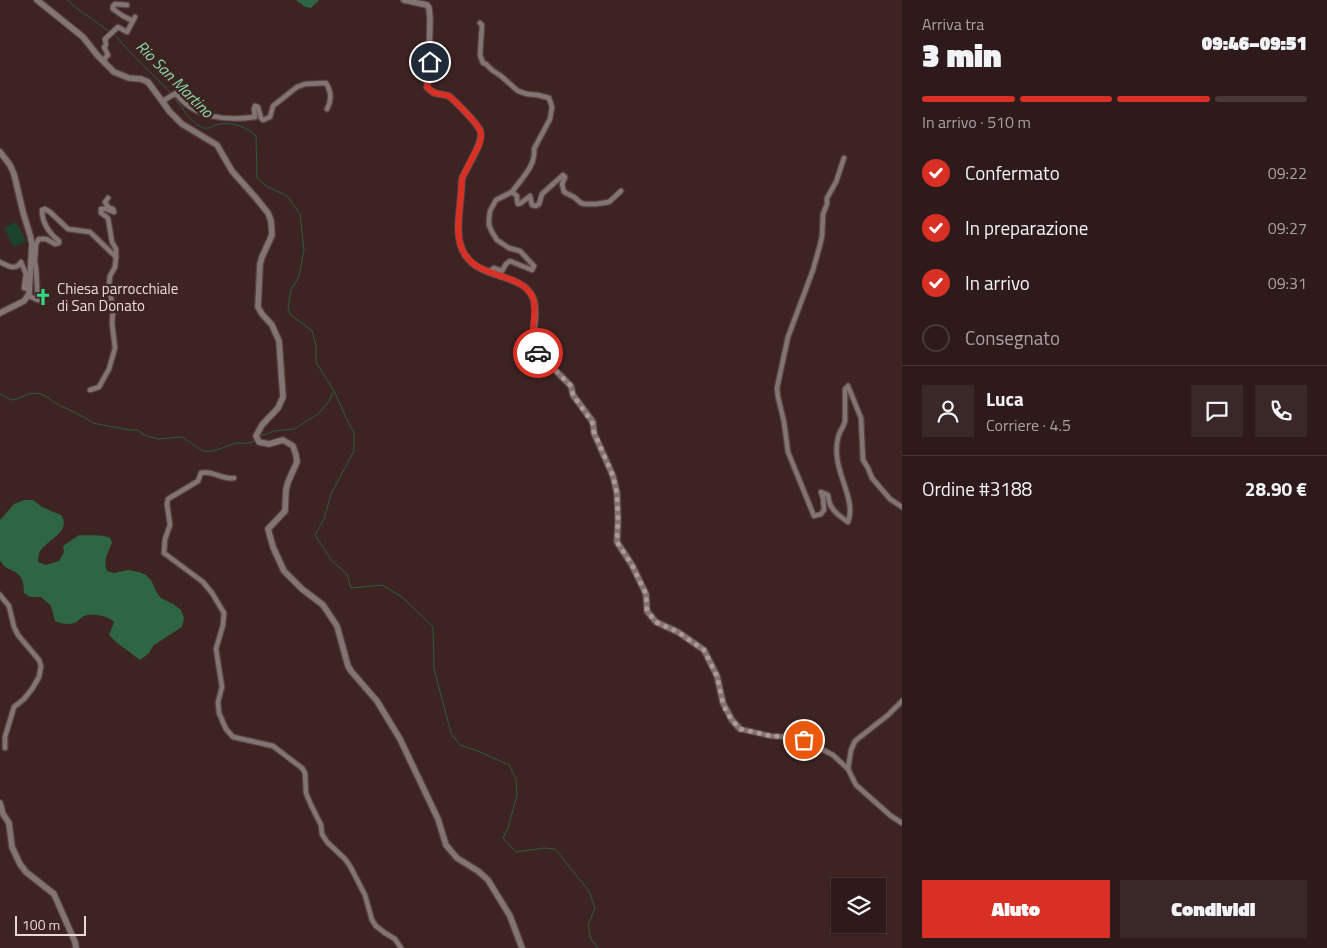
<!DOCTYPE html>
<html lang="it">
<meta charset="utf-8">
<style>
body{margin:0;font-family:"Titillium Web",sans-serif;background:#3a2727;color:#f1f3f6;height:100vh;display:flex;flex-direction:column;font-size:19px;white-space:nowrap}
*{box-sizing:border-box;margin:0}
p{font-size:16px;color:#a7a1a2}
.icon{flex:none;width:28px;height:28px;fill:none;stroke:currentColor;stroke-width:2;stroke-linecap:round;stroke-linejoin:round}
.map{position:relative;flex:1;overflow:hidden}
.side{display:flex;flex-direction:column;background:#2e1a1a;width:425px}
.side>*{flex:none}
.tools{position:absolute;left:831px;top:878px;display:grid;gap:10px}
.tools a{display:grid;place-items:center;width:55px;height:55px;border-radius:0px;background:#2e1a1a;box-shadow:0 1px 4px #0004,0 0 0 1px #493839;font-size:25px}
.scale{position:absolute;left:15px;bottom:12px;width:71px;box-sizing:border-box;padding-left:5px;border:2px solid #ead8d7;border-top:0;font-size:14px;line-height:18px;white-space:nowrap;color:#ead8d7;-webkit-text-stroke:4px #3e2323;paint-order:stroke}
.pin{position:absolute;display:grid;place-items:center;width:42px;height:42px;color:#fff;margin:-21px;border:2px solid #fff;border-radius:50%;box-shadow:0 1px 5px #0007}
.courier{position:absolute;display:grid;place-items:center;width:50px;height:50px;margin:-25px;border:4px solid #d93025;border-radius:50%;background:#fff;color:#222;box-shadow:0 1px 6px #0007}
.summary em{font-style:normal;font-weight:800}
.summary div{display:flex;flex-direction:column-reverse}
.summary{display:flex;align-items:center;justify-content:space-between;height:85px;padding:0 20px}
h1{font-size:32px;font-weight:800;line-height:38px}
.bar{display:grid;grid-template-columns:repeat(4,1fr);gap:8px 5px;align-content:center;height:60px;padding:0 20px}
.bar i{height:6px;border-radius:4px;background:#493839}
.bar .active{background:#d93025}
.bar p{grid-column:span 4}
.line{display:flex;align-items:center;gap:12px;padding:0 20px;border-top:1px solid #493839}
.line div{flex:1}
.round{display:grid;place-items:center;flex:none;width:52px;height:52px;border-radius:0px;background:#3a2727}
ol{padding:0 20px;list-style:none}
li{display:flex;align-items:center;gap:15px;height:55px}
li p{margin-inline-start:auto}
li .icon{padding:5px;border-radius:50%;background:#d93025;color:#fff;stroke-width:4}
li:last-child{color:#a7a1a2}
li i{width:28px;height:28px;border:2px solid #493839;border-radius:50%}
.primary-button{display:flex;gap:10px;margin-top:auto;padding:10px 20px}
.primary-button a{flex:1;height:58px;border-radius:0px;background:#d93025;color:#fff;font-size:20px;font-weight:800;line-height:58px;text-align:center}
.primary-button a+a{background:#3a2727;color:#f1f3f6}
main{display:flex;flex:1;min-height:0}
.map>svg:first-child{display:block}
.green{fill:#1b432b}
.forest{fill:#2e6543}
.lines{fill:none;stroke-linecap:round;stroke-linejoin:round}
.stream{stroke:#285f3e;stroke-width:1}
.minor-casing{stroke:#5a4040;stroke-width:7}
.tertiary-casing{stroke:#5a4040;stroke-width:8}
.minor{stroke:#827473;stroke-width:4.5}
.tertiary{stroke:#827473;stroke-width:5.5}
.done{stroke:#ae9998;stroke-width:5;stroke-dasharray:0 9}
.route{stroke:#d93025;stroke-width:6}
.labels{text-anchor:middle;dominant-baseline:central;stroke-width:5;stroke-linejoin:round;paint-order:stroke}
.poi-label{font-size:15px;fill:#ead8d7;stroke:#3e2323;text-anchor:start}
.water-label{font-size:16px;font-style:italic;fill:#88dba6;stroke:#3e2323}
</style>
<main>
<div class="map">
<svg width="902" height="948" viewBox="0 0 902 948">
<rect width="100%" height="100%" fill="#3e2323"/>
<path class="green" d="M16,222l10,19 -12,6 -10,-19z"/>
<g class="forest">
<path d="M296,0h23l-8,8 -6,-1z"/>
<path d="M24,500h9l9,7 19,8c12,18 -17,25 -22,39 0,0 -1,7 -1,8l8,3 13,-4 5,-9 -1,-6 16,-11c9,1 24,-1 31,3l2,5c-4,9 -9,18 -5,28l7,2 14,-3 11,2 7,3 5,5 6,13 4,5 12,6 8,6 3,8 -2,9 -28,18 -6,9 -8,6 -24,-18 -7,-7 5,-13c-5,-6 -22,-9 -30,-6 0,0 -6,4 -6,5 -7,5 -15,3 -23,0l-4,-15 -10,-9h-11l-6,-4c0,-29 -17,-17 -24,-33 0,-6 0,-33 0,-40l14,-16z"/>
</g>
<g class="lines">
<g class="stream">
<path d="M67,0l12,10 31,22"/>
<path d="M114,34l14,16 44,44"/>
<path d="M174,97c8,10 15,24 27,30 7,4 12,-2 19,-3 13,-2 27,3 36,12l1,42 9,8 21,10 13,18 4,36 -5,26 -8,14 -3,17 2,7 22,17 4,15v16l18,29 16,35 4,6v19l-23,43 -7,25 -9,16 17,26 15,13 4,14 31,-3 20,12 31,30 1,42 17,64 9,12 18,6 31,14 7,14 1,16 -9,33 -5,10 13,14 28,-4 11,1 34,42 6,17 -7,17 3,14 7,9"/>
<path d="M0,394l11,6 6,-1 11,-5 10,-1 10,4 5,5 31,15 9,6 36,7h8l9,6 13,3 21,-2 4,1c6,4 13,11 20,13 9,3 24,-7 34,-8 8,0 12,2 18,-4"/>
<path d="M259,437l15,-6 20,-2 24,-15 11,-13 4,-9"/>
</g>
<g class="minor-casing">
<g id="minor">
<path d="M127,5l-12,-1 -2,2v3l10,7 10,5"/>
<path d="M480,23l2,2 -2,30 3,8 3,1 6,6 9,6 17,15 9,3 11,1 11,3 3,9 -2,12 -16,30c2,17 -13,30 -22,43"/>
<path d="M105,62l-1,-3 4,-4 -4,-8 2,-2 -1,-6 13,-12 9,5 8,-15"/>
<path d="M163,101l13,-8c17,25 50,28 79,24l-1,-8 1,-3 3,1 3,11 2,2 7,-3 3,-11 24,-19 8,-3 21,-1c5,8 6,17 1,26"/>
<path d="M844,158l-8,24 -9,16v6l-4,10 -1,22 -2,9 -7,25 -25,67 -11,51 1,9 6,25 4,30 26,64 7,-2 3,-4 -1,-12 -2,-6 7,3c1,14 10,20 20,27 8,-20 -10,-45 -11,-66 -1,-7 0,-18 3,-24 2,-4 4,-6 5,-11v-32l3,-3 13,32 2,42 5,8 4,10 18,21 12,8"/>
<path d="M108,198l-3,4 3,5 5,2 1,3 -8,-3h-5v4l7,5 4,24 4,7v8"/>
<path d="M35,259l1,-15 3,-5h7l9,5 4,-1v-2c-10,-8 -17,-17 -17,-31l3,-1 5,3 18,17 22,3 26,25 -1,10 -5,9 -1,9 4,25 -1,13 3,25 -6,21 -10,18 -9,3"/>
<path d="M0,262c8,4 16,9 21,0l5,12 -2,14 6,1"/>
<path d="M488,272l6,-4 8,3 4,-7 4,-3 22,9 2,-4 -14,-15 -11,-3 -12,-8 -5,-8 -3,-7v-6l1,-8 6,-11 16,-8 5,4v5l1,3 3,-1 9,-7 2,9 4,1 3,-2 3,-10 21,-19 2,2 -3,7 2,8 10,5 7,6 4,1h11l13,-2 12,-11"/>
<path d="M31,297l7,3 -2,-32 -2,-10"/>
<path d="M234,478c-12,2 -21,-8 -33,-5l-3,8 -30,18 -1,5 3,21 -5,14 -1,14 39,29 9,11 12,20 -1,12 -7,24 6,38 -4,15 1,11 7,16 7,8 40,9 29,22 3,5 1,20 5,12 10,20 1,9 5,8 18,17 5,7 15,29 7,25 4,6 9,7 10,6 6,9"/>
<path d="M0,595l9,11 5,21 4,8 21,25 2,6 -2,11 -7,12 -8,10 -10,8 -9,30v11"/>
<path d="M902,701l-14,14 -33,26 -4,9 -3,19 8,16 35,31 11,7"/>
<path d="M740,729l31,7 20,1 13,3 29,15 15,14"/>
</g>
</g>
<g class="tertiary-casing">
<g id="tertiary">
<path d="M37,0l46,37 15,19 16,16 15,6 12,1 7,3 22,30 12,12 35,21 15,26 24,27 12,15 3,8 1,14 -10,22 -2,7 -2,43 4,7 10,11 7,16 4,56 -5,11 -16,17 -6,11 3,6 10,2 14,-4 10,6 3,9 1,7 -9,20 -2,8 -1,21 -17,18 5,18 11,24 18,18 21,16 14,21 11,40 3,5 26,30 23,38 38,80 8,26 11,13 21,13 10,9 22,36 12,32"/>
<path d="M404,0l23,5 2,3 1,10 -1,44 -2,25c8,9 12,6 22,9 8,7 26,25 31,34 5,12 -14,37 -18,49 -1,5 0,10 -1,15 -1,16 -5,33 -1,49 10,40 61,26 73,55 5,13 0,31 0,45l1,6 37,37 2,9 20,27 1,11 19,43 4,17 1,27 -1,22 15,23 14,29 1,17 9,11 22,10 26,18 13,26 6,27 9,17 8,9"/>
<path d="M0,152l10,13 4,9 9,38 7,23 2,9 -3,50 -5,7 -24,12"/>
<path d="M0,803l3,11 6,9 3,24 8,17 6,8 28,22 21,48 1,6"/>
</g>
</g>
<use href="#minor" class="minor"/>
<use href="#tertiary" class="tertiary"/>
</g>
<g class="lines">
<path class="done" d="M538,353l33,33 2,9 19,27 2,10 19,44 4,18 1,26 -1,22 15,23 14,29 1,17 9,11 22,10 26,18 13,26 6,27 3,8 6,9 8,9 31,7 20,1 13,3"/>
<path class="route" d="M430,62l-3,25c8,9 12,6 22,9 8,7 26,25 31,34 4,10 -4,20 -8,28 -3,7 -7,14 -10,21 -1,5 0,10 -1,15 -1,16 -5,33 -1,49 10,39 61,26 73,55 6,15 -7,43 5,55"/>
</g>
<defs>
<g id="church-bare" transform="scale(1.35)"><path d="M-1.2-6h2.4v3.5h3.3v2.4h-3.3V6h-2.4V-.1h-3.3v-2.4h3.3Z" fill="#31d882" stroke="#3e2323" stroke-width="2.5" paint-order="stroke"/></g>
</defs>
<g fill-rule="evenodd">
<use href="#church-bare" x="43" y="297"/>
</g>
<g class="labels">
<g class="poi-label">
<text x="57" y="288">Chiesa parrocchiale<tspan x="57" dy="17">di San Donato</tspan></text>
</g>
<g class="water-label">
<text transform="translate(175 79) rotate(45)">Rio San Martino</text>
</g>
</g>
</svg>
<div class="tools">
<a><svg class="icon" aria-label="layers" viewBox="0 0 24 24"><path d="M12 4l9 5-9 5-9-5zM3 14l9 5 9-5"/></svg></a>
</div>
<div class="scale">100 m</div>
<div class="pin" style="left:804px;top:740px;background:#ea580c"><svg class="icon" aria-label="bag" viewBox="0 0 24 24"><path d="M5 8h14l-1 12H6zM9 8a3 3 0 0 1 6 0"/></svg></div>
<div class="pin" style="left:430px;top:62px;background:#1f2937"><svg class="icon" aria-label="home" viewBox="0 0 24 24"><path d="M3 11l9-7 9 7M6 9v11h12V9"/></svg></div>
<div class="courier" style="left:538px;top:353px"><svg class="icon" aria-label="car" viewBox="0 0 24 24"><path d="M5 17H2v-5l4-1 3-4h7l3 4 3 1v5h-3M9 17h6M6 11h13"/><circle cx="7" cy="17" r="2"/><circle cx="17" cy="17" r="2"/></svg></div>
</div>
<section class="side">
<div class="summary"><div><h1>3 min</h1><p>Arriva tra</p></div><em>09:46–09:51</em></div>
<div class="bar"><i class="active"></i><i class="active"></i><i class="active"></i><i></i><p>In arrivo · 510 m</p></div>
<ol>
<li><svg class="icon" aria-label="check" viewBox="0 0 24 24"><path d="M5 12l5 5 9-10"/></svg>Confermato<p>09:22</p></li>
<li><svg class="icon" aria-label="check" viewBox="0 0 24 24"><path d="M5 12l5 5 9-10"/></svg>In preparazione<p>09:27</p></li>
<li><svg class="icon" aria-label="check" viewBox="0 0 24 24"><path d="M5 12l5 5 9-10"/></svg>In arrivo<p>09:31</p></li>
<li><i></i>Consegnato</li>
</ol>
<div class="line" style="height:90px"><a class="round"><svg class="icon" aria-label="person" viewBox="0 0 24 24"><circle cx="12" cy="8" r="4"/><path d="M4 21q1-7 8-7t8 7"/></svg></a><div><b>Luca</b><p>Corriere · 4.5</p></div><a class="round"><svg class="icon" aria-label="chat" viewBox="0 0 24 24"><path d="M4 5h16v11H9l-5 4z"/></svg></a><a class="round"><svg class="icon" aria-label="phone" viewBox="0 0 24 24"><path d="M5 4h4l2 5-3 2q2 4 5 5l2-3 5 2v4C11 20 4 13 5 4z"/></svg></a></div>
<div class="line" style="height:65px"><div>Ordine #3188</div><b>28.90 €</b></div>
<div class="primary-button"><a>Aiuto</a><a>Condividi</a></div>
</section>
</main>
